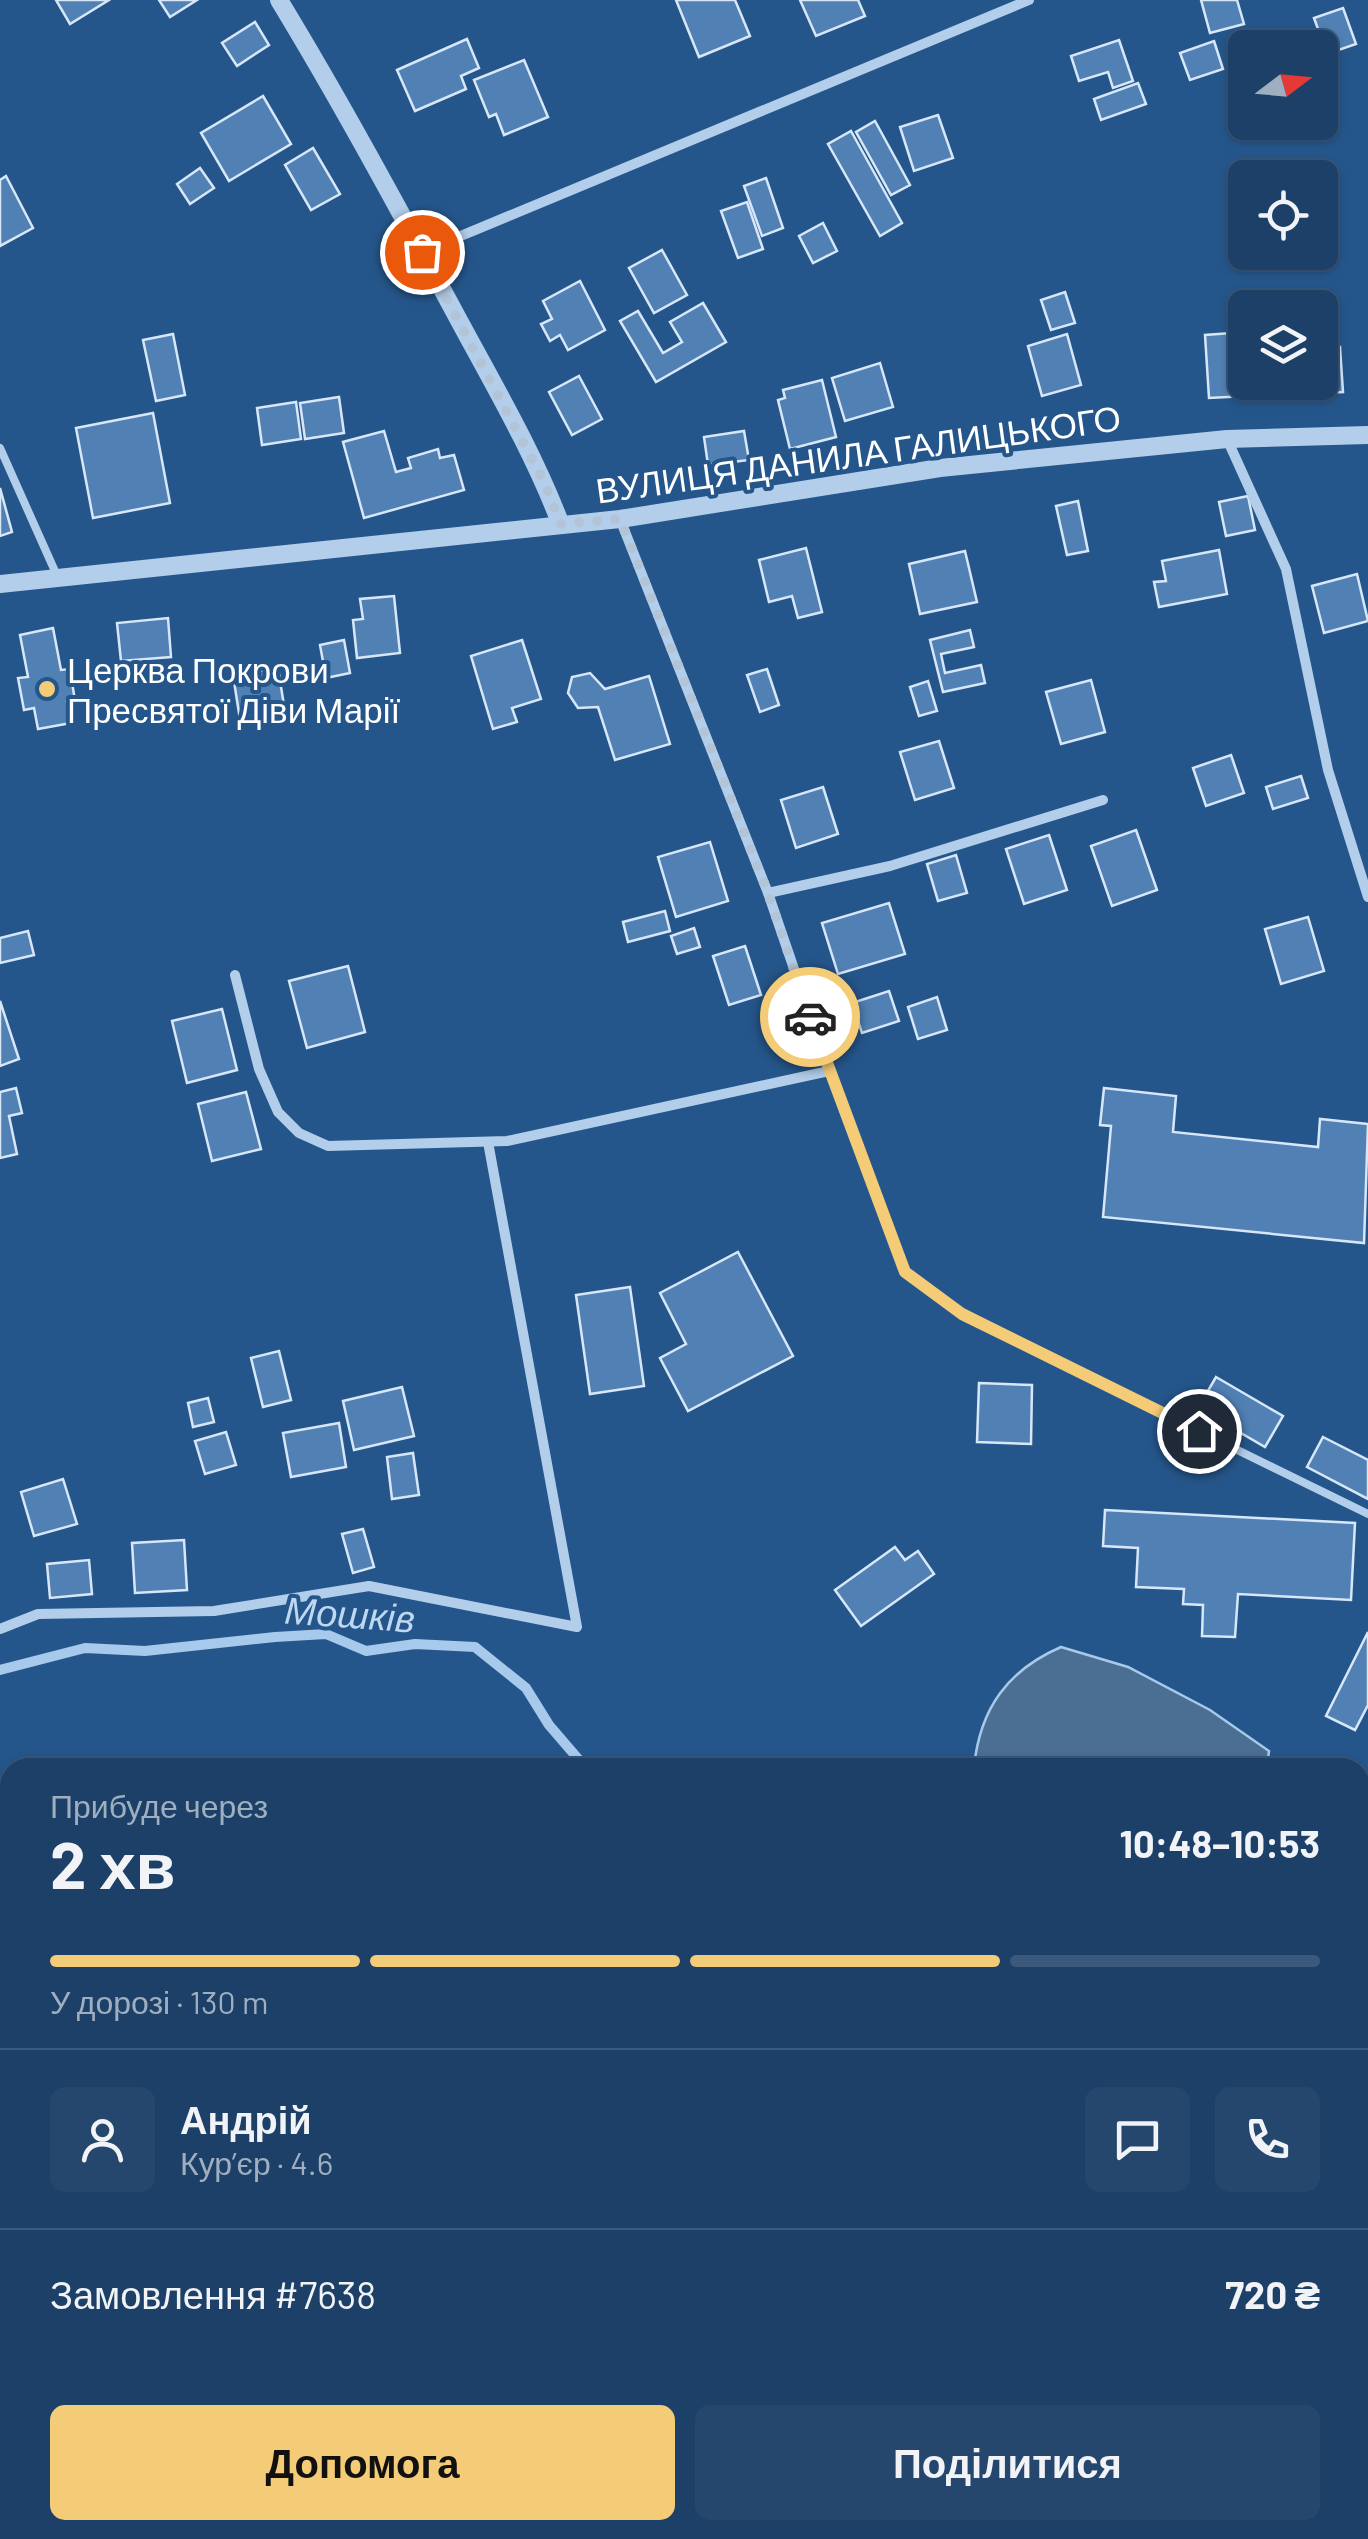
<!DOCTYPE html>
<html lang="uk">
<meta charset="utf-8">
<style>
body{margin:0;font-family:Barlow,sans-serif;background:#25476e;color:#f1f3f6;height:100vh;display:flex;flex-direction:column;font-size:38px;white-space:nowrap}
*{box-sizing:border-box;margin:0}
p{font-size:32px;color:#a0afc0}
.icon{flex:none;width:55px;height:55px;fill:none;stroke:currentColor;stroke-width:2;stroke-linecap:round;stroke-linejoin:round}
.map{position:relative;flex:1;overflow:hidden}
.drawer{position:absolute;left:0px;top:1758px;width:1370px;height:782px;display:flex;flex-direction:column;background:#1c4068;border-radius:30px 30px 0 0;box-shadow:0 2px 8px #0004,0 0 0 2px #3a597c}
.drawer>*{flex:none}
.needle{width:65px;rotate:74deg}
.tools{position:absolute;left:1228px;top:30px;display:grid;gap:20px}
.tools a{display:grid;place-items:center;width:110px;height:110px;border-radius:15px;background:#1c4068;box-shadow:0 2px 8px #0004,0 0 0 2px #3a597c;font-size:50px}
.pin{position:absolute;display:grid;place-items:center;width:85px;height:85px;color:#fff;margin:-42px;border:5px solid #fff;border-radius:50%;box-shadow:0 2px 10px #0007}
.courier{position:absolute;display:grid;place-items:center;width:100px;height:100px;margin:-50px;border:8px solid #f4cb77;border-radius:50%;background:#fff;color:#222;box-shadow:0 2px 12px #0007}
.summary em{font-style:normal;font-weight:700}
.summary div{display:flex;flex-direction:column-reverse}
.summary{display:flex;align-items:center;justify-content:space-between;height:170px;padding:0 50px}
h1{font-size:65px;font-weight:700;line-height:75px}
.bar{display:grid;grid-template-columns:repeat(4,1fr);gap:15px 10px;align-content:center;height:120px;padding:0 50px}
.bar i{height:12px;border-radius:8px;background:#3a597c}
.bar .on{background:#f4cb77}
.bar p{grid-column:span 4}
.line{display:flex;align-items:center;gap:25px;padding:0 50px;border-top:2px solid #3a597c}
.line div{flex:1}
.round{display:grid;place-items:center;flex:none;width:105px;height:105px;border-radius:15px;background:#25476e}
.primary-button{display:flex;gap:20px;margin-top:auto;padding:20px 50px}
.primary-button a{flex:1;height:115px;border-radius:15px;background:#f4cb77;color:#111;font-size:40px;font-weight:700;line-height:115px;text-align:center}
.primary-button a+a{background:#25476e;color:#f1f3f6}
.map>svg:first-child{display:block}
.water{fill:#4b6e93;stroke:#a7c9eb;stroke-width:2.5}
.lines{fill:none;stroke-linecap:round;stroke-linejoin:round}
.stream{stroke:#a7c9eb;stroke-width:10}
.building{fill:#5181b4;stroke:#d7e7f8;stroke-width:2.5}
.service{stroke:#b3ceea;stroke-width:8}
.minor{stroke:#b3ceea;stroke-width:10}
.tertiary{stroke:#b3ceea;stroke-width:18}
.done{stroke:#b3c4d6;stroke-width:10;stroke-dasharray:0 18}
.route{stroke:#f4cb77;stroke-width:12}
.poi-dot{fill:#f4cb77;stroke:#25568b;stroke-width:4}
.labels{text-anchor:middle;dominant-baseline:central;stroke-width:8;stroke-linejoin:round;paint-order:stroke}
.street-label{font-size:35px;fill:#fff;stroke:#25568b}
.poi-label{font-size:35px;fill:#fff;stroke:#25568b;text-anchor:start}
.water-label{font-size:38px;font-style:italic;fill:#bed8f1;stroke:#25568b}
</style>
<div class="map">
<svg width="1368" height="2539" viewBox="0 0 1368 2539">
<rect width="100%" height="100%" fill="#25568b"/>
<path class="water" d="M1061,1647l67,20 82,43 59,41 -2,16h-293c6,-59 34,-97 87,-120z"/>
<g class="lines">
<g class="stream">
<path d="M0,1670l85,-22 60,3 130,-14 51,-3 40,17 49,-7 60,3 51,41 23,37 37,43"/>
<path d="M1360,1863l8,-3"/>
<path d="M1360,2107l8,1"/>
</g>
</g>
<g class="building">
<path d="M56,0h53l-39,24z"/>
<path d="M159,0h38l-27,17z"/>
<path d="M676,0h59l15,36 -51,21z"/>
<path d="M800,0h58l7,16 -49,20z"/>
<path d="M1201,0h36l7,24 -34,9z"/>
<path d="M1343,8l13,36 -29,10 -13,-36z"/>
<path d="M255,22l14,23 -32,21 -15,-23z"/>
<path d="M467,39l12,29 -18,8 5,13 -51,22 -18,-41z"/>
<path d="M1119,40l14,41 -20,7 -5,-16 -29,9 -8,-25z"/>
<path d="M1214,41l9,28 -33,11 -10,-27z"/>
<path d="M524,60l24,57 -44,18 -8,-21 -7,3 -15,-37z"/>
<path d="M1138,83l8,21 -45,16 -7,-21z"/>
<path d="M263,96l28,48 -62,37 -28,-48z"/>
<path d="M938,115l15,43 -39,13 -14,-44z"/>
<path d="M875,121l35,64 -19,10 -35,-63z"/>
<path d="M851,131l51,92 -22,13 -52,-92z"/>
<path d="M313,148l27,46 -29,16 -26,-45z"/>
<path d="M200,168l14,20 -24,16 -13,-20z"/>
<path d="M6,176l27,52 -33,18v-66z"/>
<path d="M766,178l17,50 -21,8 -18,-50z"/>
<path d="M747,202l16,47 -25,9 -17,-47z"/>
<path d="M823,223l14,28 -24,12 -14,-27z"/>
<path d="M662,250l25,45 -33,18 -25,-45z"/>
<path d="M580,281l25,49 -37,20 -8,-15 -10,6 -9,-17 11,-5 -9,-18z"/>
<path d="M1065,292l10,31 -24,7 -10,-30z"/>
<path d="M703,303l23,39 -70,40 -36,-61 18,-10 25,42 19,-11 -12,-20z"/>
<path d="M1245,332v50h20l1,13 -57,3 -4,-63z"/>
<path d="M173,334l12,61 -29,6 -13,-61z"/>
<path d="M1067,334l14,51 -39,11 -14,-50z"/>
<path d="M1340,347l3,45 -40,2 -1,-12h18v-34z"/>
<path d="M880,363l13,44 -48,14 -13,-43z"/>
<path d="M579,376l23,43 -30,16 -23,-43z"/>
<path d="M822,380l14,57 -46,12 -12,-49 7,-2 -2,-8z"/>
<path d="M339,397l5,36 -39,6 -5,-36z"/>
<path d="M296,402l5,37 -39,6 -5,-37z"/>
<path d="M153,413l17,90 -77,15 -17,-90z"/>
<path d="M384,431l12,41 15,-4 -3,-10 30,-9 2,9 14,-3 10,35 -100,28 -21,-76z"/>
<path d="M744,431l5,29 -41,5 -4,-28z"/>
<path d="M0,488l12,44 -12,4z"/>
<path d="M1248,496l7,34 -29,6 -7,-34z"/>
<path d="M1078,501l10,50 -21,4 -11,-49z"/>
<path d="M806,548l16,64 -24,6 -6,-22 -23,6 -10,-42z"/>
<path d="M1219,550l8,44 -68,13 -5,-25 12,-1 -4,-20z"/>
<path d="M965,551l12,51 -57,12 -11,-50z"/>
<path d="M1357,574l11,47 -44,12 -12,-47z"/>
<path d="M394,596l6,57 -43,5 -4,-38 10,-1 -3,-20z"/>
<path d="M168,618l3,39 -50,4 -4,-38z"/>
<path d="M53,628l8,42 9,-1 5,32 -8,1 4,21 -33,6 -4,-21 -10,2 -6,-32 10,-1 -8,-42z"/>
<path d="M970,630l4,17 -33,7 4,19 36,-8 4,18 -42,9 -13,-52z"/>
<path d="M344,640l6,33 -24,5 -6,-33z"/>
<path d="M522,640l19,59 -29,9 5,14 -24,7 -22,-73z"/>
<path d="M278,668l8,50 -45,8 -8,-51z"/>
<path d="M767,669l12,36 -19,7 -13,-37z"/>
<path d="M590,673l15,16 44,-13 21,68 -55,16 -17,-53 -20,1 -10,-15 4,-16z"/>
<path d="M1091,680l14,52 -44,12 -15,-52z"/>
<path d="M928,681l9,30 -18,5 -9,-29z"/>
<path d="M939,741l15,47 -39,12 -15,-48z"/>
<path d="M1231,755l13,38 -38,13 -13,-38z"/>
<path d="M1301,776l7,22 -35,11 -7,-22z"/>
<path d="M823,787l15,47 -42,14 -15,-48z"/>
<path d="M1136,830l21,60 -45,16 -21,-60z"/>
<path d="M1049,835l18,55 -43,14 -18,-55z"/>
<path d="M710,842l18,59 -52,16 -18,-60z"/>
<path d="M956,855l11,38 -29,8 -11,-37z"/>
<path d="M889,903l16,51 -67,20 -16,-51z"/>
<path d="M665,911l5,20 -42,11 -5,-20z"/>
<path d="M1308,917l16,54 -43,13 -16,-55z"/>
<path d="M694,928l6,19 -23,7 -6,-18z"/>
<path d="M28,931l6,24 -34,8v-25z"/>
<path d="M745,946l16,49 -32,10 -16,-49z"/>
<path d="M348,966l17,66 -58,16 -18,-67z"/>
<path d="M889,991l10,30 -37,12 -10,-30z"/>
<path d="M937,997l10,33 -29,9 -10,-32z"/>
<path d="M0,1001l19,58 -19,7z"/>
<path d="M222,1009l15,61 -50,13 -15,-62z"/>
<path d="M16,1088l6,25 -13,3 8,38 -17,4v-66z"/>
<path d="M1104,1088l72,8 -3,36 145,15 2,-28 48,5 -4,119 -261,-26 8,-91 -11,-1z"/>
<path d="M246,1092l15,57 -49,12 -14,-57z"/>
<path d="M738,1252l55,104 -105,55 -28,-53 26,-14 -26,-51z"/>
<path d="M630,1287l14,99 -54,8 -14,-99z"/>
<path d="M279,1351l12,49 -28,7 -12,-49z"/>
<path d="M1216,1377l67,39 -18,31 -67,-39z"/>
<path d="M979,1383l53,2 -1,59 -54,-2z"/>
<path d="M402,1387l12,49 -60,14 -11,-49z"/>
<path d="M208,1398l6,24 -21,5 -5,-24z"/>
<path d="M339,1423l7,44 -55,10 -8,-44z"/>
<path d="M226,1432l10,33 -31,9 -10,-33z"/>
<path d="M1323,1437l45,23v39l-61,-32z"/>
<path d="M413,1453l6,42 -27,4 -5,-42z"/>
<path d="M63,1479l14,45 -43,12 -13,-44z"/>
<path d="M1105,1510l250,13 -4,77 -113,-6 -3,43 -33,-1 1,-31 -20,-1 1,-15 -48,-2 2,-39 -35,-2z"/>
<path d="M363,1529l11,38 -21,6 -11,-39z"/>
<path d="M184,1540l3,50 -52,3 -3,-50z"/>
<path d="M895,1547l10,13 13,-9 16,23 -73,52 -26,-36z"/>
<path d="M89,1560l3,34 -42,4 -3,-34z"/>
<path d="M1368,1632v73l-13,25 -29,-14z"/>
<path d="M1368,2487v37l-8,-15v-18z"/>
<path d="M1136,2530h42l-13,9h-23z"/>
</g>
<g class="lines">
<g class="service">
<path d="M0,448l58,130"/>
<path d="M829,1071l76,201 57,43 406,199"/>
</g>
<g class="minor">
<path d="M422,252l607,-252"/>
<path d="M1227,439l59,130 42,201 40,127"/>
<path d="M768,893l122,-27 213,-66"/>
<path d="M235,975l24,94 19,43 21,21 29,13 179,-5 322,-70 -61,-178 -148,-374"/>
<path d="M0,1629l38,-15 176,-3 155,-25 208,41 -89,-485"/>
<path d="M0,1875l10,5"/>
<path d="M1241,2530l5,9"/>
</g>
<g class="tertiary">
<path d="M279,0c62,102 119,208 176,313 37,69 78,138 106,212"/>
<path d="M0,584l620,-65 320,-51 287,-29 141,-4"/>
</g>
</g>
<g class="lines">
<path class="done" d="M422,252l123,232 16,40 59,-5 148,374 42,124"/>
<path class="route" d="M810,1017l95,255 57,42 237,117"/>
</g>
<circle class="poi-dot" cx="47" cy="689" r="10"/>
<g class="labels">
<g class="street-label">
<text transform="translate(858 453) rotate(-8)">ВУЛИЦЯ ДАНИЛА ГАЛИЦЬКОГО</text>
</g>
<g class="poi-label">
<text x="67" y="669">Церква Покрови<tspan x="67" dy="40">Пресвятої Діви Марії</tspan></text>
</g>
<g class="water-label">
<text transform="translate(350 1613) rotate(4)">Мошків</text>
</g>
</g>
</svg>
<div class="tools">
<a><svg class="needle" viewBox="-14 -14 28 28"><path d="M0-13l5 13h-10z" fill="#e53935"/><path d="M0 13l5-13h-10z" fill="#a0afc0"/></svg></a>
<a><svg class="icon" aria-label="locate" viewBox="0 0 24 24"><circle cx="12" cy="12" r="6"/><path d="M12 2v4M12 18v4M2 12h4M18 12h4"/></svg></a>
<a><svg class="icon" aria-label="layers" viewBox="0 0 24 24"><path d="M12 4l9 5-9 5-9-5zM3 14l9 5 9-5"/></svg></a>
</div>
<div class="pin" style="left:422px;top:252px;background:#ea580c"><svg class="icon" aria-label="bag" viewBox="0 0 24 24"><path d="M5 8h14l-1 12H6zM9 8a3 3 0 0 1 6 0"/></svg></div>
<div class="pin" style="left:1199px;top:1431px;background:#1f2937"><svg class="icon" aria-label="home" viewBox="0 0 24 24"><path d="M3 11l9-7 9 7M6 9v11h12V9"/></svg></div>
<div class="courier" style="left:810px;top:1017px"><svg class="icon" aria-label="car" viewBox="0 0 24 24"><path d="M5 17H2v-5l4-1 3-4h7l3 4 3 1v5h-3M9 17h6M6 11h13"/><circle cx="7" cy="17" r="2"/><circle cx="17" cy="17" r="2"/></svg></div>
<section class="drawer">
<div class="summary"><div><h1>2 хв</h1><p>Прибуде через</p></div><em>10:48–10:53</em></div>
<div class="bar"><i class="on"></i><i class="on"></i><i class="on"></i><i></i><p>У дорозі · 130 m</p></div>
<div class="line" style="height:180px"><a class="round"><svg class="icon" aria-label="person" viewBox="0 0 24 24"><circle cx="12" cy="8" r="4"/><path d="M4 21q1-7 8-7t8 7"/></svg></a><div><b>Андрій</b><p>Кур’єр · 4.6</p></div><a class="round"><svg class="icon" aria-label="chat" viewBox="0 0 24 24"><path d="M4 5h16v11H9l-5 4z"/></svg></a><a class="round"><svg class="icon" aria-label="phone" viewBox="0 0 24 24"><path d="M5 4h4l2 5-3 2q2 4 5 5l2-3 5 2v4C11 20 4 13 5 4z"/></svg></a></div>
<div class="line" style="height:130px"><div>Замовлення #7638</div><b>720 ₴</b></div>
<div class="primary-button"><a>Допомога</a><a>Поділитися</a></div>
</section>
</div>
